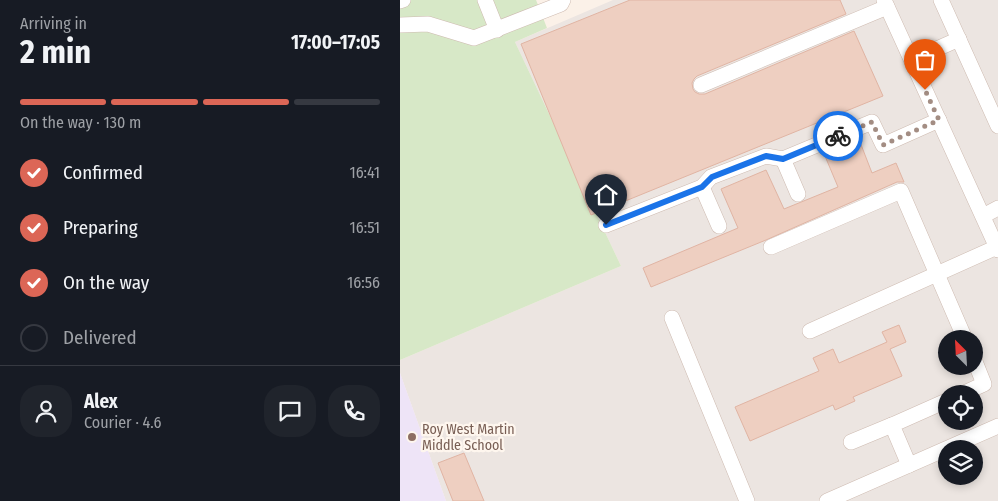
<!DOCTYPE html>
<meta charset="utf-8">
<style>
body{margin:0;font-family:"Fira Sans Condensed",sans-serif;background:#20242c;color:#f1f3f6;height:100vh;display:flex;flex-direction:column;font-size:19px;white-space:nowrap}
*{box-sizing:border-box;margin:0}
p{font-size:16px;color:#9ea1a6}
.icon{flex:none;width:28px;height:28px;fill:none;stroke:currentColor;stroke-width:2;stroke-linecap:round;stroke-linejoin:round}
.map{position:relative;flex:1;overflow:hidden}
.side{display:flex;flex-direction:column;background:#171b24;width:400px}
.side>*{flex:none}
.needle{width:32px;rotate:336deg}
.fabs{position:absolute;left:538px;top:330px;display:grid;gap:10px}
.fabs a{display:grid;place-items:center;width:45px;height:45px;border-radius:50%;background:#171b24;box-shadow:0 2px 8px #0003;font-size:25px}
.pin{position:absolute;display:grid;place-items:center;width:42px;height:42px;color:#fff;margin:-51px -21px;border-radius:50% 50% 50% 0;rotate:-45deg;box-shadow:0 0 5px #0007}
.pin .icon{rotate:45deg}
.courier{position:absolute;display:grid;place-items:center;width:50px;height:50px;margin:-25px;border:4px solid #1a73e8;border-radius:50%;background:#fff;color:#222;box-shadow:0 1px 6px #0007}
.summary em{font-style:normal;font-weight:700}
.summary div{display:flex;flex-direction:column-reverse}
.summary{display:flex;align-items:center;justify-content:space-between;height:85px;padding:0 20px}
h1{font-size:32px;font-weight:700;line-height:38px}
.bar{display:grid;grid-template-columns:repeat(4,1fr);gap:8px 5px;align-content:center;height:60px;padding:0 20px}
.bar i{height:6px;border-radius:4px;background:#363941}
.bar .selected{background:#dc6656}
.bar p{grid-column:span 4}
.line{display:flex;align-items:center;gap:12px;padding:0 20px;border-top:1px solid #363941}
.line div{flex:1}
.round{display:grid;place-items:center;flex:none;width:52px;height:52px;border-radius:20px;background:#20242c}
ol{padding:0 20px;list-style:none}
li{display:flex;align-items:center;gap:15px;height:55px}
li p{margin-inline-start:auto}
li .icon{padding:5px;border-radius:50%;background:#dc6656;color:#fff;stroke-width:4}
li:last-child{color:#9ea1a6}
li i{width:28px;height:28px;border:2px solid #363941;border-radius:50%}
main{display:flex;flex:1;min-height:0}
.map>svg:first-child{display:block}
.industrial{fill:#ece5e1;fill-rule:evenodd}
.education{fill:#eee4f7}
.green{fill:#d7e8c7}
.building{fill:#eecfc1;stroke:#e0b4a3}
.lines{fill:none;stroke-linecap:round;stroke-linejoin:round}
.minor-casing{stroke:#cebbb1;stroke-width:16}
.minor{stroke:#fff;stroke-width:15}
.done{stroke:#a38d83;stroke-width:5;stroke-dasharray:0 9}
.route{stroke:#1a73e8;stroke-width:6}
.education-dot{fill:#8d6e63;stroke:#fef6ee;stroke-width:2}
.labels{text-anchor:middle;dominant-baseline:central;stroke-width:4.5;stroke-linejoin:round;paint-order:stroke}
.education-label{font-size:14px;fill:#785e54;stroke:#fef6ee;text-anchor:start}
</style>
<main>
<section class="side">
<div class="summary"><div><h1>2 min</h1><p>Arriving in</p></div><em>17:00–17:05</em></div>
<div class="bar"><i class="selected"></i><i class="selected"></i><i class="selected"></i><i></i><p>On the way · 130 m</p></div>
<ol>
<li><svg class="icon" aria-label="check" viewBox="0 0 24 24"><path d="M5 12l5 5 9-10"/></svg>Confirmed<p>16:41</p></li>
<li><svg class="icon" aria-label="check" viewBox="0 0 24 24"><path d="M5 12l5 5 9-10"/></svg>Preparing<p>16:51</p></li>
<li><svg class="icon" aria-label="check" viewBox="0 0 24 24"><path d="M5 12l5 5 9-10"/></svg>On the way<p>16:56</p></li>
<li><i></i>Delivered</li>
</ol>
<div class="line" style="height:90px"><a class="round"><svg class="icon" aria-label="person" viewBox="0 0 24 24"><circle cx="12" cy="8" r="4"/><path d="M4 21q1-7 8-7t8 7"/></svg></a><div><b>Alex</b><p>Courier · 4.6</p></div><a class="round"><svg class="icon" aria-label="chat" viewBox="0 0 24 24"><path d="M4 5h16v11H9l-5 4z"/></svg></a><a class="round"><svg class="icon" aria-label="phone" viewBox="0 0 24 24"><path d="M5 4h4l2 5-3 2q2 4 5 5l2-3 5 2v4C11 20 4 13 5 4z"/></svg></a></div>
</section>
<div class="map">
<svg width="598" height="501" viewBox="0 0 598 501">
<rect width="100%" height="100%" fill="#fbf1e8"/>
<path class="industrial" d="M213,0h385v501h-552l-46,-128v-13l221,-94 -106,-224zM546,339h28v27h-28zM546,394h28v27h-28zM546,449h28v27h-28z"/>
<path class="education" d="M0,373l46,128h-46z"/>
<path class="green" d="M0,0h136l11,28 -32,14 106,224 -221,94z"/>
<g class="building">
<path d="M230,0h210l6,14 -149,62 -3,3 -2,4 1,6 2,3 4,2h6l149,-63 29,65 -292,119 -70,-171z"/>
<path d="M460,142l12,31 24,-10 8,19h-7l-131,58 -115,47 -8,-19 95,-40 -17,-39 45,-19 18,39 54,-22 -13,-31z"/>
<path d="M499,325l7,17 -16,7 12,27 -49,21 2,4 -20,9 -2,-5 -83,36 -15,-34 84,-36 -6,-13 20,-9 6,14 48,-21 -5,-10z"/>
<path d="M64,453l20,48h-31l-15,-38z"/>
</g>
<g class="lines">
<g class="minor-casing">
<g id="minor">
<path d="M85,0l12,30"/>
<path d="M484,0l114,250"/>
<path d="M541,0l57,126"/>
<path d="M0,1l3,-1"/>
<path d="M0,25l28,-1 46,14 87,-34 2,-4"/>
<path d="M512,60l47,-21"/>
<path d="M301,85l186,-78"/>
<path d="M383,159l15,35"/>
<path d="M302,187l17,39"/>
<path d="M583,216l15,-8"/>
<path d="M206,225l96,-38 9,-10 55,-21 17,3 89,-37 11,23 56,-25"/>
<path d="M371,247l130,-56 64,148"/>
<path d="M272,318l75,183"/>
<path d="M410,331l187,-84"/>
<path d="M562,394l22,-10 -10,-25"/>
<path d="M451,442l41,-17"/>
<path d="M509,465l-17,-40 54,-24"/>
<path d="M427,501l171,-75"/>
</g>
</g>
<use href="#minor" class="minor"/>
</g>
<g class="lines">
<path class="done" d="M438,136l34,-14 11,23 56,-25 -14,-30"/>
<path class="route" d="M206,225l96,-38 10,-10 54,-21 17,3 55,-23"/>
</g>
<circle class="education-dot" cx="12" cy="437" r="5"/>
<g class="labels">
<g class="education-label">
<text x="22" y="429">Roy West Martin<tspan x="22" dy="16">Middle School</tspan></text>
</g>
</g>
</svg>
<div class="fabs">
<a><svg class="needle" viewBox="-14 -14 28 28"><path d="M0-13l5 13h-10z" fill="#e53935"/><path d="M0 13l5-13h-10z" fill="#9ea1a6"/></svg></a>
<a><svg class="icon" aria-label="locate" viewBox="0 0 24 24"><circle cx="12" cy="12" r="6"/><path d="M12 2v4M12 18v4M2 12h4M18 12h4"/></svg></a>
<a><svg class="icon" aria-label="layers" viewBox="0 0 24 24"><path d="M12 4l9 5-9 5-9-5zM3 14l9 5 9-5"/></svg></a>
</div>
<div class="pin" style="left:525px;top:90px;background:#ea580c"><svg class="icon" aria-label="bag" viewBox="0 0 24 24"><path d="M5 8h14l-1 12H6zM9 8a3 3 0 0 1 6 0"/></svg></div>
<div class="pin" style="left:206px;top:225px;background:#1f2937"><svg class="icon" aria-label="home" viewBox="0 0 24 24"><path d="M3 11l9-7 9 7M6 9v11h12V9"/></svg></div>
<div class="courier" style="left:438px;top:136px"><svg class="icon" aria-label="bike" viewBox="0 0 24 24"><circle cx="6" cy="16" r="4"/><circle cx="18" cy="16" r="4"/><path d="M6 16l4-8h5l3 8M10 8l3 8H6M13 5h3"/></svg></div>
</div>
</main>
